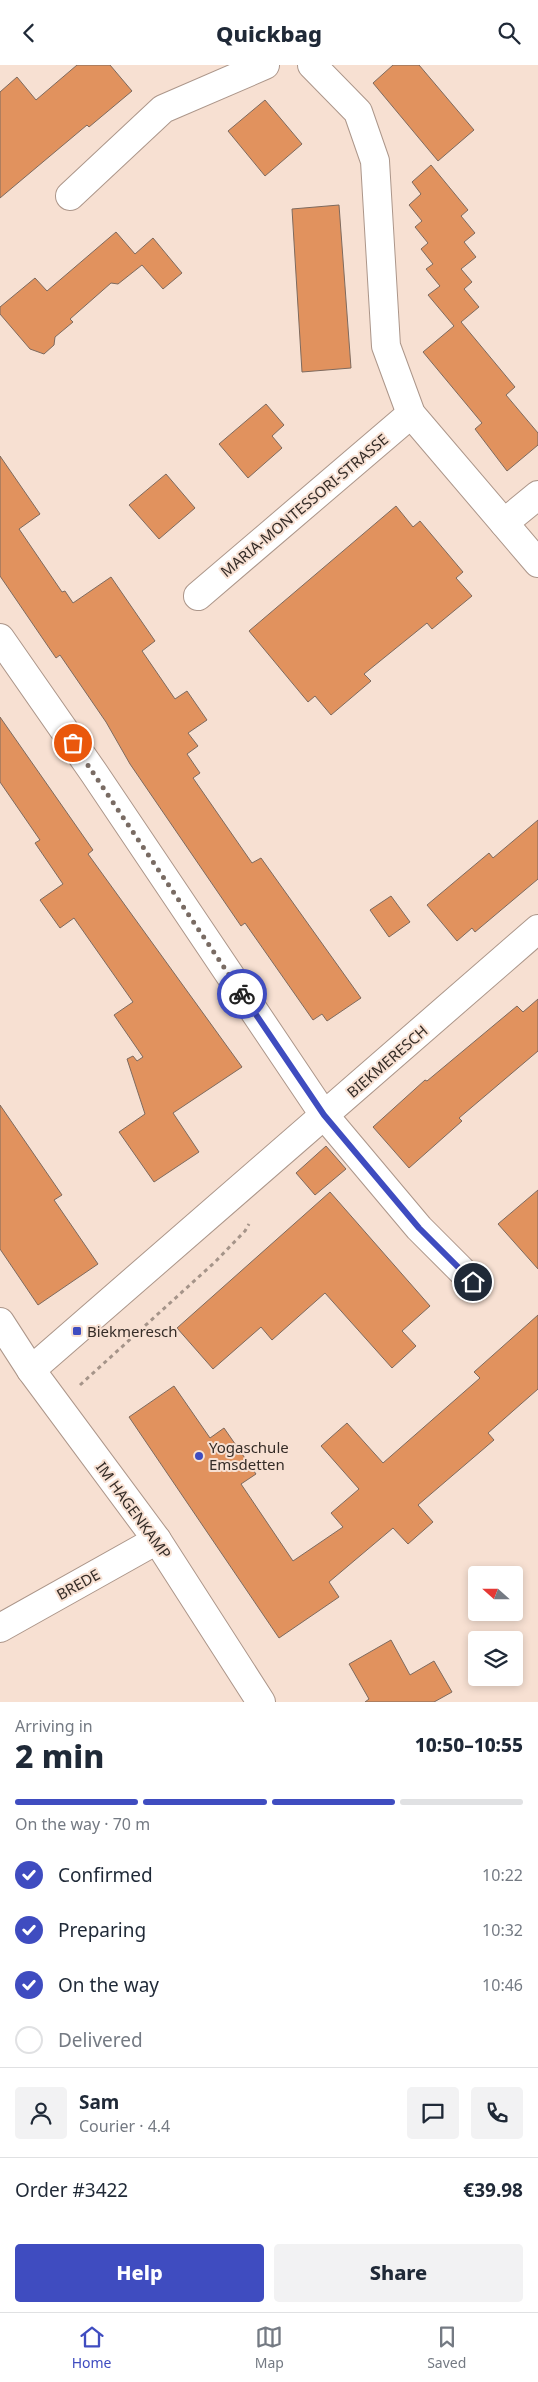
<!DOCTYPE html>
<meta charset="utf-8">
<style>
body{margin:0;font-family:"Noto Sans",sans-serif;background:#f2f2f3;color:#1f2937;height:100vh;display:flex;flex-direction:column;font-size:19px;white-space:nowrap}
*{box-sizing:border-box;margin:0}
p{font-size:16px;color:#747a83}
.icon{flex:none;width:28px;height:28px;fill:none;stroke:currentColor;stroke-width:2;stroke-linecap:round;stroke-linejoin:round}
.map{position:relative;height:1637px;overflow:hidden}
.drawer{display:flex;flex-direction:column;background:#fff;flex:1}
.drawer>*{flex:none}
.needle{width:32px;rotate:291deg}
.fabs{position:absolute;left:468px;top:1501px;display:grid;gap:10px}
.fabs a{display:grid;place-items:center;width:55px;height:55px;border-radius:5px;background:#fff;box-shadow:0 2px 8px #0003;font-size:25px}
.pin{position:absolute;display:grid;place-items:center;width:42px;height:42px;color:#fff;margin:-21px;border:2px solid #fff;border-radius:50%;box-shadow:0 1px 5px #0007}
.courier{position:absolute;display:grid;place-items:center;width:50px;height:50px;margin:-25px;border:4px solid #3f4cc0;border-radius:50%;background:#fff;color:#222;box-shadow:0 1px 6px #0007}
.head em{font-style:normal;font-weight:800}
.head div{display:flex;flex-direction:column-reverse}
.head{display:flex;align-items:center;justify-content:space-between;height:85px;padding:0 15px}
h1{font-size:32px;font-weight:800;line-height:38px}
.bar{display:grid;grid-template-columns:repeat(4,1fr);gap:8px 5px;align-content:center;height:60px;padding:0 15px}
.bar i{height:6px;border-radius:4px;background:#e0e1e3}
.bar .selected{background:#3f4cc0}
.bar p{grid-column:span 4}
.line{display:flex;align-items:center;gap:12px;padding:0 15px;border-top:1px solid #e0e1e3}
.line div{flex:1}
.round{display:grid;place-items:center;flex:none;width:52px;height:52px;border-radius:5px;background:#f2f2f3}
ol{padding:0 15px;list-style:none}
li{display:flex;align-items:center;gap:15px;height:55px}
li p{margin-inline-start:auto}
li .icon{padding:5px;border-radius:50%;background:#3f4cc0;color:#fff;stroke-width:4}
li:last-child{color:#747a83}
li i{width:28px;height:28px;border:2px solid #e0e1e3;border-radius:50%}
.button{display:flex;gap:10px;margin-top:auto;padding:10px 15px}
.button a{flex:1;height:58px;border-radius:5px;background:#3f4cc0;color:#fff;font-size:20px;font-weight:800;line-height:58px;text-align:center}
.button a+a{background:#f2f2f3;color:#1f2937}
header{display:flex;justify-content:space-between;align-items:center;height:65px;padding:0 15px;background:#fff;font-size:22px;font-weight:800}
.menu{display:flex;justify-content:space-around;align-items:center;height:70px;border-top:1px solid #e0e1e3;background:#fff;font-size:14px;color:#747a83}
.menu a{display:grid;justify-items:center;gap:2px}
.menu .selected{color:#3f4cc0}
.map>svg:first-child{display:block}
.building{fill:#e1925e;stroke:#7e6a5e}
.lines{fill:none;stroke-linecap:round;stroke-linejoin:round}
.minor-casing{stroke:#ac968a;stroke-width:30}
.path{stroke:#a59489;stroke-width:3;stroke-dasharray:4 4;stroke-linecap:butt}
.minor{stroke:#fff;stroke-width:28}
.done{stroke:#796b63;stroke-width:5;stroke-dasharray:0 9}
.route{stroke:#3f4cc0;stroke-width:6}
.poi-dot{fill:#3f4cc0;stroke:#f7e0d2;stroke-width:2}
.labels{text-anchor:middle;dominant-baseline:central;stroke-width:4;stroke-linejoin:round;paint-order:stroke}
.street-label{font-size:15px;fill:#352c27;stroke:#f7e0d2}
.poi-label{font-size:15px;fill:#352c27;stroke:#f7e0d2;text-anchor:start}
</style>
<header><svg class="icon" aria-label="back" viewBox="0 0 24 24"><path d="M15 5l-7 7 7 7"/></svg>Quickbag<svg class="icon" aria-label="search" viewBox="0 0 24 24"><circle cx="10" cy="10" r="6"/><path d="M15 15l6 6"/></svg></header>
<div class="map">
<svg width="538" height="1637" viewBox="0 0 538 1637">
<rect width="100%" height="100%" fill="#f7e0d2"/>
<g class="building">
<path d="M77,0h33l22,26 -43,36 -2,-2 -87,73v-106l17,-15 19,23z"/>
<path d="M393,0h26l55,65 -36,31 -65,-78z"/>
<path d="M265,35l37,44 -37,32 -37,-45z"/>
<path d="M431,100l37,45 -7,6 14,17 -11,9 12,15 -15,12 11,13 -8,7 15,18 -18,15 54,65 -9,8 32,38v12l-31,26 -32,-42 7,-6 -59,-71 31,-26 -26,-31 12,-9 -14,-17 7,-5 -12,-15 7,-6 -13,-16 7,-6 -13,-16 12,-11 -9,-12z"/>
<path d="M339,140l12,163 -49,4 -10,-163z"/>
<path d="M116,167l19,22 18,-16 29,35 -19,16 -21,-24 -24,19 -7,-1 -41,36 3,3 -18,15 -1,8 -10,9 -14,-5 -30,-35v-7l35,-29 12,13z"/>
<path d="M266,339l18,21 -12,11 10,12 -34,30 -29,-34z"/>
<path d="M0,391l40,58 -21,15 43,63 3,-1 8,12 38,-26 44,64 -13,10 33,48 12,-8 20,29 -19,13 10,13 -11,8 13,19 -7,5 59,85 9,-5 100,140 -34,23 -5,-7 -9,6 -68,-97 -4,3 -111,-162 -24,-42 -46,-67 -4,3 -56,-82z"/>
<path d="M166,409l29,34 -36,31 -30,-34z"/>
<path d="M396,441l17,21 7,-6 43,51 -7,6 16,18 -40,33 -5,-6 -63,51 7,7 -40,34 -16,-19 -7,6 -59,-71z"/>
<path d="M0,652l93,133 -5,4 154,213 -69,46 26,39 -45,30 -35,-50 26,-18 -18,-55 6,-3 4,5 6,-4 -29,-42 19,-13 -59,-84 -14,10 -20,-28 23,-16 -28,-41 5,-3 -40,-58z"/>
<path d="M538,755v59l-63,53 -3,-4 -15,13 -30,-36 62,-52 4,5z"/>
<path d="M391,831l19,26 -21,15 -19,-27z"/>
<path d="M538,934v52l-79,67 3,3 -53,47 -36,-41 52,-47 2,1 90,-75 6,6z"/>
<path d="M0,1040l62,90 -8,5 44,64 -60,41 -38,-56z"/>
<path d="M326,1081l20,23 -31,26 -19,-22z"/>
<path d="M538,1125v79l-40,-45z"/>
<path d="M330,1127l100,114 -28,25 14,15 -24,22 -67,-75 -53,47 -11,-13 -48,42 -36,-41z"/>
<path d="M538,1250v74l-50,44 6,7 -76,65 15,17 -25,22 -15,-16 -64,54 10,15 -60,41 -150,-221 45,-31 36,52 14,-10 32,46 -15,10 52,77 50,-34 -12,-14 28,-24 -38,-43 26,-23 36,40 97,-85 -6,-6z"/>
<path d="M391,1575l19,35 24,-14 18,31 -18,10h-69l4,-3 -20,-35z"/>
</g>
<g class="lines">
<g class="minor-casing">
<g id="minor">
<path d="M312,0l46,47 17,49 11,185 25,68 127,149"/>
<path d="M70,131l93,-87 102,-44"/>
<path d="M504,458l34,-28"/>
<path d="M198,531l213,-182"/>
<path d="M0,573l94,135 230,342 95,113 54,54"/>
<path d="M0,1257l31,48 126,170 104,162"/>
<path d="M31,1305l507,-441"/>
<path d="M0,1563l157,-88"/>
</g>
</g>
<path class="path" d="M80,1320l135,-123 30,-31 4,-7"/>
<use href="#minor" class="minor"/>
</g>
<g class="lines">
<path class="done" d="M73,678l169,251"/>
<path class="route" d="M242,929l82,121 95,113 54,54"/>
</g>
<g class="poi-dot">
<rect x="72" y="1261" width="10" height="10" rx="2.5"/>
<circle cx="199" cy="1391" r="5"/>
</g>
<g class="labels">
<g class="street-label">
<text transform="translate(304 440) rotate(-40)">MARIA-MONTESSORI-STRASSE</text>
<text transform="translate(387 996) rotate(-41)">BIEKMERESCH</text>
<text transform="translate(134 1445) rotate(54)">IM HAGENKAMP</text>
<text transform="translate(78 1519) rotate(-29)">BREDE</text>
</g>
<g class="poi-label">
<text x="87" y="1266">Biekmeresch</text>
<text x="209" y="1382">Yogaschule<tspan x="209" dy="17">Emsdetten</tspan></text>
</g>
</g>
</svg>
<div class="fabs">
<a><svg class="needle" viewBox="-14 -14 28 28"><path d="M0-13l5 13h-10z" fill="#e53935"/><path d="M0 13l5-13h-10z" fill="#747a83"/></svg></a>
<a><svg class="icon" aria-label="layers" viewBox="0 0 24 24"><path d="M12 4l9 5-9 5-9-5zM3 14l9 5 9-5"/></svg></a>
</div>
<div class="pin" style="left:73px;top:678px;background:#ea580c"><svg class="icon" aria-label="bag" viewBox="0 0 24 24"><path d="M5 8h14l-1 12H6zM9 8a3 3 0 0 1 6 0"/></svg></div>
<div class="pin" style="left:473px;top:1217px;background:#1f2937"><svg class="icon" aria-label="home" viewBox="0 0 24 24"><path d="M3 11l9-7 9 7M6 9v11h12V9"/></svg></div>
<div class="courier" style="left:242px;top:929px"><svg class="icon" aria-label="bike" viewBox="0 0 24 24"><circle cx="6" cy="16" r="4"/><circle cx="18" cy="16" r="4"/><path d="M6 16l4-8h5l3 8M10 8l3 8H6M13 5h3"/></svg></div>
</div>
<section class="drawer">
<div class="head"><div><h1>2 min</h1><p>Arriving in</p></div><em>10:50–10:55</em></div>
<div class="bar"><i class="selected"></i><i class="selected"></i><i class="selected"></i><i></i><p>On the way · 70 m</p></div>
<ol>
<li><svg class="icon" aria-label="check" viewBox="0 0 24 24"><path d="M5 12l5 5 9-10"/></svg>Confirmed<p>10:22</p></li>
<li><svg class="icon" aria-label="check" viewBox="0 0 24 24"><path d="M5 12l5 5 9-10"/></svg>Preparing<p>10:32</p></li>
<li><svg class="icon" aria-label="check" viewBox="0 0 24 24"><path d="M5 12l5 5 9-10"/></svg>On the way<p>10:46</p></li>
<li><i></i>Delivered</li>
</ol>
<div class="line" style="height:90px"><a class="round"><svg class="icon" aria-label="person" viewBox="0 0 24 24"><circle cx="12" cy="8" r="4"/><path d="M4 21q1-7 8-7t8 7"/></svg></a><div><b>Sam</b><p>Courier · 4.4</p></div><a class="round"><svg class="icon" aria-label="chat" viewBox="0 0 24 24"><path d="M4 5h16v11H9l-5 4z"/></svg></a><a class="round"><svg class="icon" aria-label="phone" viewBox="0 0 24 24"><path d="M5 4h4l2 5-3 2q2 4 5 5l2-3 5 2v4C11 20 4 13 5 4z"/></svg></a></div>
<div class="line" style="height:65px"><div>Order #3422</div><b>€39.98</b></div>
<div class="button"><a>Help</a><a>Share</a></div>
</section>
<nav class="menu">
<a class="selected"><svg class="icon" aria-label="home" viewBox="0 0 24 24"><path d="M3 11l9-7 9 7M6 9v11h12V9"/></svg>Home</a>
<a><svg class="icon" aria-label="map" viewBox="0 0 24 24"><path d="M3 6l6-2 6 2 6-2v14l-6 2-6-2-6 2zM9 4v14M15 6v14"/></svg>Map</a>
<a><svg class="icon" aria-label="saved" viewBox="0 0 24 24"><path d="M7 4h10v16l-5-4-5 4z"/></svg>Saved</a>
</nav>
